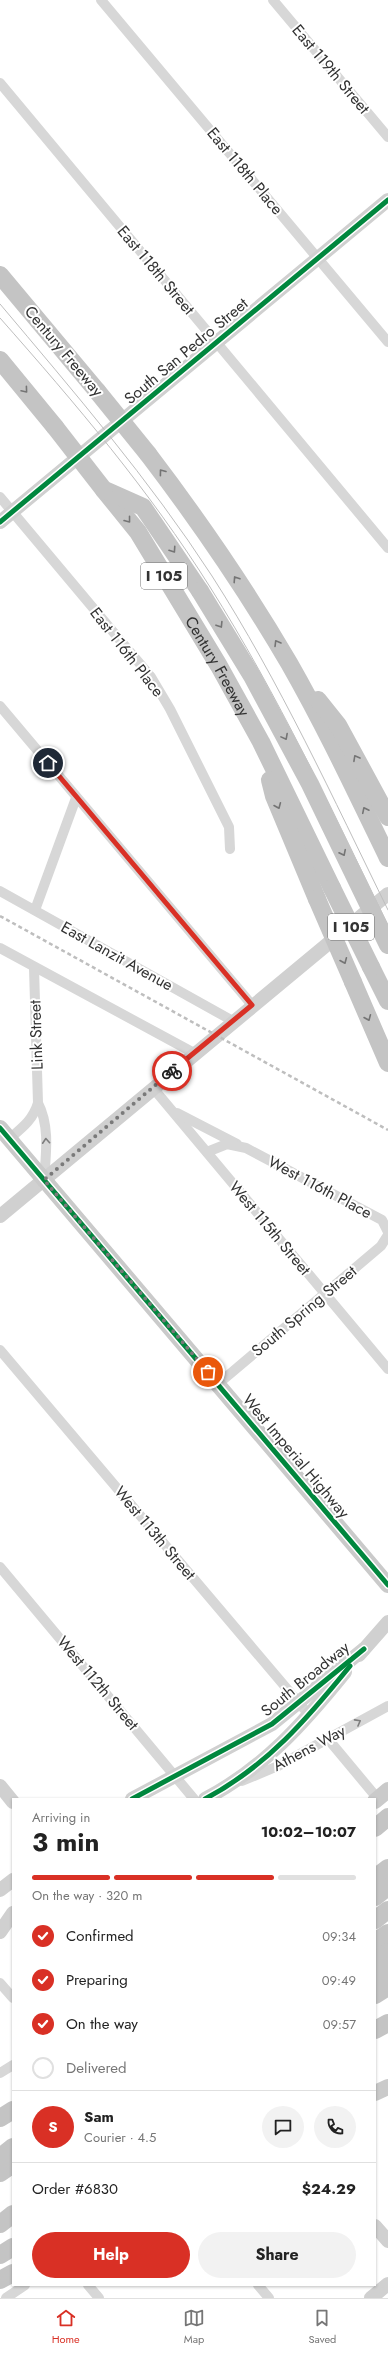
<!DOCTYPE html>
<meta charset="utf-8">
<style>
body{margin:0;font-family:Jost,sans-serif;background:#f2f2f2;color:#222;height:100vh;display:flex;flex-direction:column;font-size:15px;white-space:nowrap}
*{box-sizing:border-box;margin:0}
p{font-size:13px;color:#767676}
.icon{flex:none;width:22px;height:22px;fill:none;stroke:currentColor;stroke-width:2;stroke-linecap:round;stroke-linejoin:round}
.map{position:relative;flex:1;overflow:hidden}
.details{position:absolute;left:12px;top:1798px;width:364px;height:488px;display:flex;flex-direction:column;background:#fff;border-radius:0px;box-shadow:0 1px 3px #0004}
.details>*{flex:none}
.pin{position:absolute;display:grid;place-items:center;width:34px;height:34px;color:#fff;margin:-17px;border:2px solid #fff;border-radius:50%;box-shadow:0 1px 4px #0007}
.courier{position:absolute;display:grid;place-items:center;width:40px;height:40px;margin:-20px;border:3px solid #d93025;border-radius:50%;background:#fff;color:#222;box-shadow:0 1px 5px #0007}
.headline em{font-style:normal;font-weight:700}
.headline div{display:flex;flex-direction:column-reverse}
.headline{display:flex;align-items:center;justify-content:space-between;height:68px;padding:0 20px}
h1{font-size:26px;font-weight:700;line-height:30px}
.bar{display:grid;grid-template-columns:repeat(4,1fr);gap:6px 4px;align-content:center;height:48px;padding:0 20px}
.bar i{height:5px;border-radius:3px;background:#e0e0e0}
.bar .current{background:#d93025}
.bar p{grid-column:span 4}
.line{display:flex;align-items:center;gap:10px;padding:0 20px;border-top:1px solid #e0e0e0}
.line div{flex:1}
.round{display:grid;place-items:center;flex:none;width:42px;height:42px;border-radius:21px;background:#f2f2f2}
ol{padding:0 20px;list-style:none}
li{display:flex;align-items:center;gap:12px;height:44px}
li p{margin-inline-start:auto}
li .icon{padding:4px;border-radius:50%;background:#d93025;color:#fff;stroke-width:4}
li:last-child{color:#767676}
li i{width:22px;height:22px;border:2px solid #e0e0e0;border-radius:50%}
.action{display:flex;gap:8px;margin-top:auto;padding:8px 20px}
.action a{flex:1;height:46px;border-radius:24px;background:#d93025;color:#fff;font-size:16px;font-weight:700;line-height:46px;text-align:center}
.action a+a{background:#f2f2f2;color:#222}
.tab-bar{display:flex;justify-content:space-around;align-items:center;height:56px;border-top:1px solid #e0e0e0;background:#fff;font-size:11px;color:#767676}
.tab-bar a{display:grid;justify-items:center;gap:2px}
.tab-bar .current{color:#d93025}
.map>svg:first-child{display:block}
.lines{fill:none;stroke-linecap:round;stroke-linejoin:round}
.street{stroke:#d7d7d7;stroke-width:10}
.secondary{stroke:#d0d0d0;stroke-width:14}
.primary{stroke:#cacaca;stroke-width:16}
.highway{stroke:#c4c4c4;stroke-width:18}
.tram{stroke:#bebebe;stroke-width:1}
.rail{stroke:#bebebe;stroke-width:2.5;stroke-dasharray:4 3;stroke-linecap:butt}
.highway-bridge{stroke:#c4c4c4;stroke-width:18}
.cycleway-casing{stroke:#fff;stroke-width:8}
.cycleway{stroke:#00873e;stroke-width:5}
.oneway{stroke:#747474}
.oneway2{stroke:#7d7d7d}
.done{stroke:#7a7a7a;stroke-width:4;stroke-dasharray:0 7.2}
.route{stroke:#d93025;stroke-width:5}
.labels{text-anchor:middle;dominant-baseline:central;stroke-width:4;stroke-linejoin:round;paint-order:stroke}
.shield{fill:#fff;stroke:#707070;stroke-width:1}
.shield-label{font-size:15px;font-weight:bold;fill:#333}
.street-label{font-size:16px;fill:#333;stroke:#fff}
</style>
<div class="map">
<svg width="388" height="2298" viewBox="0 0 388 2298">
<rect width="100%" height="100%" fill="#fff"/>
<g class="lines">
<g class="street">
<path d="M101,0l287,342"/>
<path d="M273,0l115,137"/>
<path d="M0,83l388,465"/>
<path d="M0,497l151,180 19,32 59,118 1,22"/>
<path d="M0,706l252,299"/>
<path d="M0,891l233,130"/>
<path d="M35,910l41,-112"/>
<path d="M0,948l194,105"/>
<path d="M153,1088l235,281"/>
<path d="M38,1103c12,23 8,51 6,77"/>
<path d="M177,1113l60,31"/>
<path d="M9,1139c13,-11 24,-19 29,-36l-4,-135"/>
<path d="M207,1152l20,-8 19,4 136,72 6,12"/>
<path d="M0,1350l310,366"/>
<path d="M218,1384l163,-138 7,-11"/>
<path d="M0,1567l194,232"/>
<path d="M328,1739l50,60"/>
<path d="M242,1781l36,-15 110,-60"/>
<path d="M0,1983l13,15"/>
<path d="M0,2073l13,-8"/>
<path d="M88,2285l11,13"/>
<path d="M258,2285l11,13"/>
<path d="M6,2298l19,-13"/>
</g>
<g class="secondary">
<path d="M0,522l388,-322"/>
<path d="M0,1216l388,-322"/>
<path d="M359,1655l29,-33"/>
<path d="M0,1786l13,16"/>
<path d="M132,1799l140,-75 92,-75"/>
<path d="M205,1799c59,-31 98,-75 140,-127"/>
<path d="M0,1890l13,-10"/>
<path d="M0,1932l13,-19"/>
<path d="M375,2226l13,15"/>
<path d="M371,2298l17,-14"/>
</g>
<g class="primary">
<path d="M0,1128l388,457"/>
<path d="M375,1801l13,-11"/>
<path d="M375,2093l13,-6"/>
</g>
<g class="highway">
<path d="M0,275l97,116"/>
<path d="M0,360l55,67"/>
<path d="M148,454c51,67 99,137 141,209 36,63 67,129 99,195"/>
<path id="s1" d="M104,490l34,42 81,134 42,76 71,146"/>
<path d="M107,491l36,16 57,84"/>
<path d="M318,700l20,25 50,92"/>
<path d="M270,780l4,16 43,103"/>
<path d="M371,967l17,34"/>
<path d="M353,982l35,81"/>
<path d="M375,1828l13,-11"/>
<path d="M375,1878l13,-10"/>
<path d="M375,1897l13,-10"/>
<path d="M375,1920l13,-10"/>
<path d="M375,1942l13,-9"/>
<path d="M375,1961l13,-9"/>
<path d="M375,1977l13,-8"/>
<path d="M375,1995l13,-8"/>
<path d="M375,2030l13,-7"/>
<path d="M0,2157l13,-10"/>
<path d="M0,2173l13,-9"/>
<path d="M0,2224l13,-10"/>
<path d="M0,2255l13,-8"/>
<path d="M0,2280l13,-7"/>
</g>
<g class="tram">
<path d="M0,304c74,88 149,175 212,272 68,106 121,222 176,334"/>
<path d="M0,318c76,86 149,172 210,269 68,108 122,224 178,338"/>
</g>
<path class="rail" d="M0,916l388,214"/>
<g class="highway-bridge">
<path d="M97,391l51,63"/>
<path d="M55,427l49,63"/>
<path d="M200,591l52,85 58,108 78,161"/>
<path d="M332,888l39,79"/>
<path d="M317,899l36,83"/>
<path d="M0,2118l13,-8"/>
</g>
<g class="cycleway-casing">
<g id="cycleway">
<path d="M0,522l388,-322"/>
<path d="M0,1128l388,457"/>
<path d="M132,1799l140,-75 92,-75"/>
<path d="M205,1799c62,-33 102,-80 145,-133"/>
</g>
</g>
<use href="#cycleway" class="cycleway"/>
</g>
<defs><path id="oneway-chevron" d="M-2-3.5L2.5 0L-2 3.5" fill="none" stroke-width="1.6" stroke-linecap="round" stroke-linejoin="round"/></defs>
<g class="oneway">
<use href="#oneway-chevron" transform="translate(25 390) rotate(50)"/>
<use href="#oneway-chevron" transform="translate(162 472) rotate(-127)"/>
<use href="#oneway-chevron" transform="translate(128 520) rotate(52)"/>
<use href="#oneway-chevron" transform="translate(173 550) rotate(56)"/>
<use href="#oneway-chevron" transform="translate(236 579) rotate(-123)"/>
<use href="#oneway-chevron" transform="translate(220 625) rotate(58)"/>
<use href="#oneway-chevron" transform="translate(277 643) rotate(-121)"/>
<use href="#oneway-chevron" transform="translate(285 737) rotate(62)"/>
<use href="#oneway-chevron" transform="translate(356 758) rotate(-119)"/>
<use href="#oneway-chevron" transform="translate(278 806) rotate(67)"/>
<use href="#oneway-chevron" transform="translate(365 810) rotate(-116)"/>
<use href="#oneway-chevron" transform="translate(343 853) rotate(64)"/>
<use href="#oneway-chevron" transform="translate(344 961) rotate(67)"/>
<use href="#oneway-chevron" transform="translate(368 1018) rotate(67)"/>
</g>
<g class="oneway2">
<use href="#oneway-chevron" transform="translate(46 1141) rotate(-94)"/>
<use href="#oneway-chevron" transform="translate(358 1722) rotate(-29)"/>
</g>
<g class="lines">
<path class="done" d="M172,1071l-128,109 164,192"/>
<path class="route" d="M48,763l204,242 -80,66"/>
</g>
<g class="labels">
<g class="shield">
<rect x="141" y="563" width="46" height="26" rx="3"/>
<rect x="328" y="914" width="46" height="26" rx="3"/>
</g>
<g class="shield-label">
<text x="164" y="576">I 105</text>
<text x="351" y="927">I 105</text>
</g>
<g class="street-label">
<text transform="translate(331 69) rotate(50)">East 119th Street</text>
<text transform="translate(245 171) rotate(50)">East 118th Place</text>
<text transform="translate(156 270) rotate(50)">East 118th Street</text>
<text transform="translate(64 351) rotate(50)">Century Freeway</text>
<text transform="translate(186 351) rotate(-40)">South San Pedro Street</text>
<text transform="translate(127 652) rotate(52)">East 116th Place</text>
<text stroke="none"><textPath href="#s1" startOffset="210">Century Freeway</textPath></text>
<text transform="translate(117 956) rotate(29)">East Lanzit Avenue</text>
<text transform="translate(36 1035) rotate(-92)">Link Street</text>
<text transform="translate(320 1187) rotate(28)">West 116th Place</text>
<text transform="translate(270 1228) rotate(50)">West 115th Street</text>
<text transform="translate(304 1311) rotate(-40)">South Spring Street</text>
<text transform="translate(296 1456) rotate(50)">West Imperial Highway</text>
<text transform="translate(155 1533) rotate(50)">West 113th Street</text>
<text transform="translate(305 1679) rotate(-39)">South Broadway</text>
<text transform="translate(98 1683) rotate(50)">West 112th Street</text>
<text transform="translate(309 1748) rotate(-28)">Athens Way</text>
</g>
</g>
</svg>
<div class="pin" style="left:208px;top:1372px;background:#ea580c"><svg class="icon" aria-label="bag" viewBox="0 0 24 24"><path d="M5 8h14l-1 12H6zM9 8a3 3 0 0 1 6 0"/></svg></div>
<div class="pin" style="left:48px;top:763px;background:#1f2937"><svg class="icon" aria-label="home" viewBox="0 0 24 24"><path d="M3 11l9-7 9 7M6 9v11h12V9"/></svg></div>
<div class="courier" style="left:172px;top:1071px"><svg class="icon" aria-label="bike" viewBox="0 0 24 24"><circle cx="6" cy="16" r="4"/><circle cx="18" cy="16" r="4"/><path d="M6 16l4-8h5l3 8M10 8l3 8H6M13 5h3"/></svg></div>
<section class="details">
<div class="headline"><div><h1>3 min</h1><p>Arriving in</p></div><em>10:02–10:07</em></div>
<div class="bar"><i class="current"></i><i class="current"></i><i class="current"></i><i></i><p>On the way · 320 m</p></div>
<ol>
<li><svg class="icon" aria-label="check" viewBox="0 0 24 24"><path d="M5 12l5 5 9-10"/></svg>Confirmed<p>09:34</p></li>
<li><svg class="icon" aria-label="check" viewBox="0 0 24 24"><path d="M5 12l5 5 9-10"/></svg>Preparing<p>09:49</p></li>
<li><svg class="icon" aria-label="check" viewBox="0 0 24 24"><path d="M5 12l5 5 9-10"/></svg>On the way<p>09:57</p></li>
<li><i></i>Delivered</li>
</ol>
<div class="line" style="height:72px"><b class="round" style="background:#d93025;color:#fff">S</b><div><b>Sam</b><p>Courier · 4.5</p></div><a class="round"><svg class="icon" aria-label="chat" viewBox="0 0 24 24"><path d="M4 5h16v11H9l-5 4z"/></svg></a><a class="round"><svg class="icon" aria-label="phone" viewBox="0 0 24 24"><path d="M5 4h4l2 5-3 2q2 4 5 5l2-3 5 2v4C11 20 4 13 5 4z"/></svg></a></div>
<div class="line" style="height:52px"><div>Order #6830</div><b>$24.29</b></div>
<div class="action"><a>Help</a><a>Share</a></div>
</section>
</div>
<nav class="tab-bar">
<a class="current"><svg class="icon" aria-label="home" viewBox="0 0 24 24"><path d="M3 11l9-7 9 7M6 9v11h12V9"/></svg>Home</a>
<a><svg class="icon" aria-label="map" viewBox="0 0 24 24"><path d="M3 6l6-2 6 2 6-2v14l-6 2-6-2-6 2zM9 4v14M15 6v14"/></svg>Map</a>
<a><svg class="icon" aria-label="saved" viewBox="0 0 24 24"><path d="M7 4h10v16l-5-4-5 4z"/></svg>Saved</a>
</nav>
